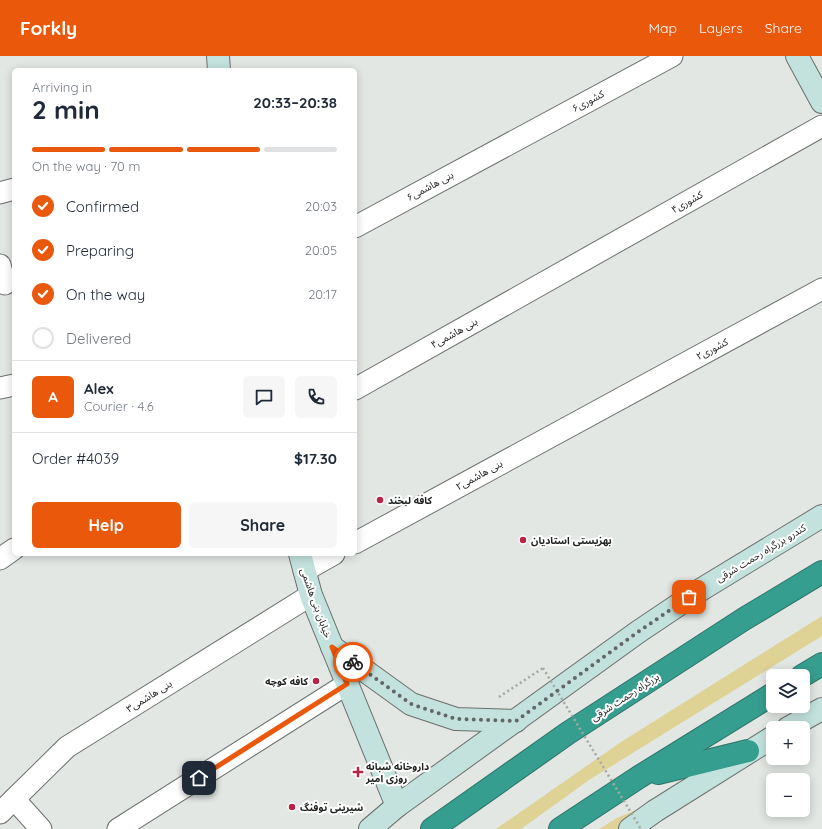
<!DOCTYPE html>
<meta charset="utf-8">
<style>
body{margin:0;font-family:Quicksand,"Noto Sans Arabic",sans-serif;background:#f6f6f7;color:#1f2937;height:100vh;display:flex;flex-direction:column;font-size:15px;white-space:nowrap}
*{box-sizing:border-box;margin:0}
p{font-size:13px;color:#747a83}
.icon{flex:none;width:22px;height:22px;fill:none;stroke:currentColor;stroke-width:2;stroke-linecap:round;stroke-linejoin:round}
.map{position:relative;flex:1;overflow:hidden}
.drawer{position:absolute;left:12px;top:12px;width:345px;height:488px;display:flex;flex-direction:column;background:#fff;border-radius:6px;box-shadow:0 2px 10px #0003}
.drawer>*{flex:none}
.tools{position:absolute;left:766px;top:613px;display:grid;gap:8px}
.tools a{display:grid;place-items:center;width:44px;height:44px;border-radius:6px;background:#fff;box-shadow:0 2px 10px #0003;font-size:20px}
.pin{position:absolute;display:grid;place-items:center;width:34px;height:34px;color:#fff;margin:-17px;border-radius:8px;box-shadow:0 2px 6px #0006}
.courier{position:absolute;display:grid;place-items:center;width:40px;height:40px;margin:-20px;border:3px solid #ea580c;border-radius:50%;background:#fff;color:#222;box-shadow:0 1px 5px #0007}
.summary em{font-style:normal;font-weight:700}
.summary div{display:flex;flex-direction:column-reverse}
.summary{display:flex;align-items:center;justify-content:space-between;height:68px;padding:0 20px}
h1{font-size:26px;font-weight:700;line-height:30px}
.bar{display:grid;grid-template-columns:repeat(4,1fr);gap:6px 4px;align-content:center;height:48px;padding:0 20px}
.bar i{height:5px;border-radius:3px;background:#e0e1e3}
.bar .selected{background:#ea580c}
.bar p{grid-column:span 4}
.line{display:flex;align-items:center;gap:10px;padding:0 20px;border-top:1px solid #e0e1e3}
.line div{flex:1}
.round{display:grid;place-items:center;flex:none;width:42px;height:42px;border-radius:6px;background:#f6f6f7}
ol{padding:0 20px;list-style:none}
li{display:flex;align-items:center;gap:12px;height:44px}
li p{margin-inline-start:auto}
li .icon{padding:4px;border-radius:50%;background:#ea580c;color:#fff;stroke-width:4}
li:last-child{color:#747a83}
li i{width:22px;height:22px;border:2px solid #e0e1e3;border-radius:50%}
.cta{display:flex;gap:8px;margin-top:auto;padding:8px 20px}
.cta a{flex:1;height:46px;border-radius:6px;background:#ea580c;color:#fff;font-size:16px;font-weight:700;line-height:46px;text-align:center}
.cta a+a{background:#f6f6f7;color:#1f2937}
header{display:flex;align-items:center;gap:24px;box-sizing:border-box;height:56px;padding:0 20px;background:#ea580c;color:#fff}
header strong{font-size:19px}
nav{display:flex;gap:22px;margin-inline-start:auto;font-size:14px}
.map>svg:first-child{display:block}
.green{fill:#ded294}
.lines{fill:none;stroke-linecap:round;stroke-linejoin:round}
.street-casing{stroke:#6b6f6c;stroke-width:23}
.secondary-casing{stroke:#6b6f6c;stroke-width:24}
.highway-casing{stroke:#2e7368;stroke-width:24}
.path{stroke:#a4a8a5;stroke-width:2.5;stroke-dasharray:2 3;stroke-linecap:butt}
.street{stroke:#fff;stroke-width:21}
.secondary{stroke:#c3e2dd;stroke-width:22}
.highway{stroke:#369e8f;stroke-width:22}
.path-bridge{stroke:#a4a8a5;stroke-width:2.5;stroke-dasharray:2 3;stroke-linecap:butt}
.done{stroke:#646765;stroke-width:4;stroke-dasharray:0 7.2}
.route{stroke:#ea580c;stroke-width:5}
.poi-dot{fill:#b72546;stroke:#fff;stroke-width:1.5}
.labels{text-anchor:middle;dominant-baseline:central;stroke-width:4;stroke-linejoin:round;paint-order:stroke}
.street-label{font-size:10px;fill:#202220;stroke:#fff}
.poi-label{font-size:10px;font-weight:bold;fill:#202220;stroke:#fff;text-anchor:start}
</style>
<header>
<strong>Forkly</strong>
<nav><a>Map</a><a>Layers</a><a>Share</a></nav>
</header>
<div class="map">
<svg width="822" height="773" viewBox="0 0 822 773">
<rect width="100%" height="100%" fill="#e2e7e4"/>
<g class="green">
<path d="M822,560v20l-233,144 -68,49h-25l125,-87z"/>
<path d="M664,742l-47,31h-18l18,-11z"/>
</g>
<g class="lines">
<g class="street-casing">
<g id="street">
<path d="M0,137l14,-4"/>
<path d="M355,171l317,-171"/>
<path d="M0,209l5,19"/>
<path d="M0,332l14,-3"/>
<path d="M355,333l467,-263"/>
<path d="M355,487l467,-254"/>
<path d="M0,503l14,-10"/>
<path d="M304,515l30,-17"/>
<path d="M14,743l27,30"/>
<path d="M0,757l67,-66 244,-152"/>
<path d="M118,773l229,-145"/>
</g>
</g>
<g class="secondary-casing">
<g id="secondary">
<path d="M218,0l1,14"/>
<path d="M797,0l25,46"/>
<path d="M300,498l11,41 86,211"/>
<path d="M332,591l79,57 45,15 60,2"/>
<path d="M788,672l34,-19"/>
<path d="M370,773l27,-23 241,-174 64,-43 120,-73"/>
<path d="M630,773l25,-18 118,-74"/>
</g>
</g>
<g class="highway-casing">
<g id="highway">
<path d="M802,620l20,-12"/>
<path d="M658,717l90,-22"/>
<path d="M432,773l136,-96 176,-114 78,-47"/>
<path d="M560,773l79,-52 134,-83"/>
</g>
</g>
<path class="path" d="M499,641l44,-29"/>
<use href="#street" class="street"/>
<use href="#secondary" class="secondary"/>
<use href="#highway" class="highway"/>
<path class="path-bridge" d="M543,612l98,161"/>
</g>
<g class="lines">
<path class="done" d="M353,606l58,42 45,15 60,2 122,-89 51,-35"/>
<path class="route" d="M199,722l148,-94 -15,-37 21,15"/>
</g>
<g class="poi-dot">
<circle cx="380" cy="444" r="4"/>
<circle cx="523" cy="484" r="4"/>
<circle cx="316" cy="625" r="4"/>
<path d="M356 710h4v4h4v4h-4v4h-4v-4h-4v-4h4z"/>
<circle cx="292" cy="751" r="4"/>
</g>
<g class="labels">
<g class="street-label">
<text transform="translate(588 45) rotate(-28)">کشوری۶</text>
<text transform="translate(430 130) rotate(-28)">۶بنی هاشمی</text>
<text transform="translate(687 146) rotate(-29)">کشوری۴</text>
<text transform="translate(454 277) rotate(-29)">۴بنی هاشمی</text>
<text transform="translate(712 293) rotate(-28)">کشوری۲</text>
<text transform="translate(479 419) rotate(-29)">۲بنی هاشمی</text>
<text transform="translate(761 497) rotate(-31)">کندرو بزرگراه رحمت شرقی</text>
<text transform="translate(316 547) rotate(70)">خیابان بنی هاشمی</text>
<text transform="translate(149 640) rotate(-32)">بنی هاشمی۳</text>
<text transform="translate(625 641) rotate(-33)">بزرگراه رحمت شرقی</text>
</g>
<g class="poi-label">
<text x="388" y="444">کافه لبخند</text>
<text x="531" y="484">بهزیستی استادیان</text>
<text x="308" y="625" text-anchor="end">کافه کوچه</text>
<text x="366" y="710">داروخانه شبانه<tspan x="366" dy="12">روزی امیر</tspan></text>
<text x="300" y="751">شیرینی توفنگ</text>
</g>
</g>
</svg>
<div class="tools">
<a><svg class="icon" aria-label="layers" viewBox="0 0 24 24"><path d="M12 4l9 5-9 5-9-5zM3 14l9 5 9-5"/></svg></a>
<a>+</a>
<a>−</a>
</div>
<div class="pin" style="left:689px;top:541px;background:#ea580c"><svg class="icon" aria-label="bag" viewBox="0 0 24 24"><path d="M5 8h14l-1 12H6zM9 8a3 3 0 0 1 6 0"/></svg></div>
<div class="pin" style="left:199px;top:722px;background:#1f2937"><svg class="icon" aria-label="home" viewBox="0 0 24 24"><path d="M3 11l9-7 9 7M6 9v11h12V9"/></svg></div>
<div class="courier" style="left:353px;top:606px"><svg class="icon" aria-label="bike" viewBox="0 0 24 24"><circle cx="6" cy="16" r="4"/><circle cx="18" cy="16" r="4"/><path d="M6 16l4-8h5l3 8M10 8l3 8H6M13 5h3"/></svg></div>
<section class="drawer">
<div class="summary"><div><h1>2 min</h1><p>Arriving in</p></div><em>20:33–20:38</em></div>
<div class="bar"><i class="selected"></i><i class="selected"></i><i class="selected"></i><i></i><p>On the way · 70 m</p></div>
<ol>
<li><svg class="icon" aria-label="check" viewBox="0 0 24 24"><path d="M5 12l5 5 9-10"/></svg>Confirmed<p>20:03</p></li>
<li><svg class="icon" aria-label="check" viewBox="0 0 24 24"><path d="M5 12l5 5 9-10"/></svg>Preparing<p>20:05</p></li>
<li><svg class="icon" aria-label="check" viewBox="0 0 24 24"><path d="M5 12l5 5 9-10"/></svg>On the way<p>20:17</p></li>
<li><i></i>Delivered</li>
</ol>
<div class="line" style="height:72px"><b class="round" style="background:#ea580c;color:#fff">A</b><div><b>Alex</b><p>Courier · 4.6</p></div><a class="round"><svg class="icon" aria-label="chat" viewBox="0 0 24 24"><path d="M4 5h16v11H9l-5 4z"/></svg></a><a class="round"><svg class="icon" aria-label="phone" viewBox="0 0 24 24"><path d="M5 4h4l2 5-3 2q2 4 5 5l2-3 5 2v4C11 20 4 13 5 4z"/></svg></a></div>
<div class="line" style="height:52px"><div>Order #4039</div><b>$17.30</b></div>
<div class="cta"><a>Help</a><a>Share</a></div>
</section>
</div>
